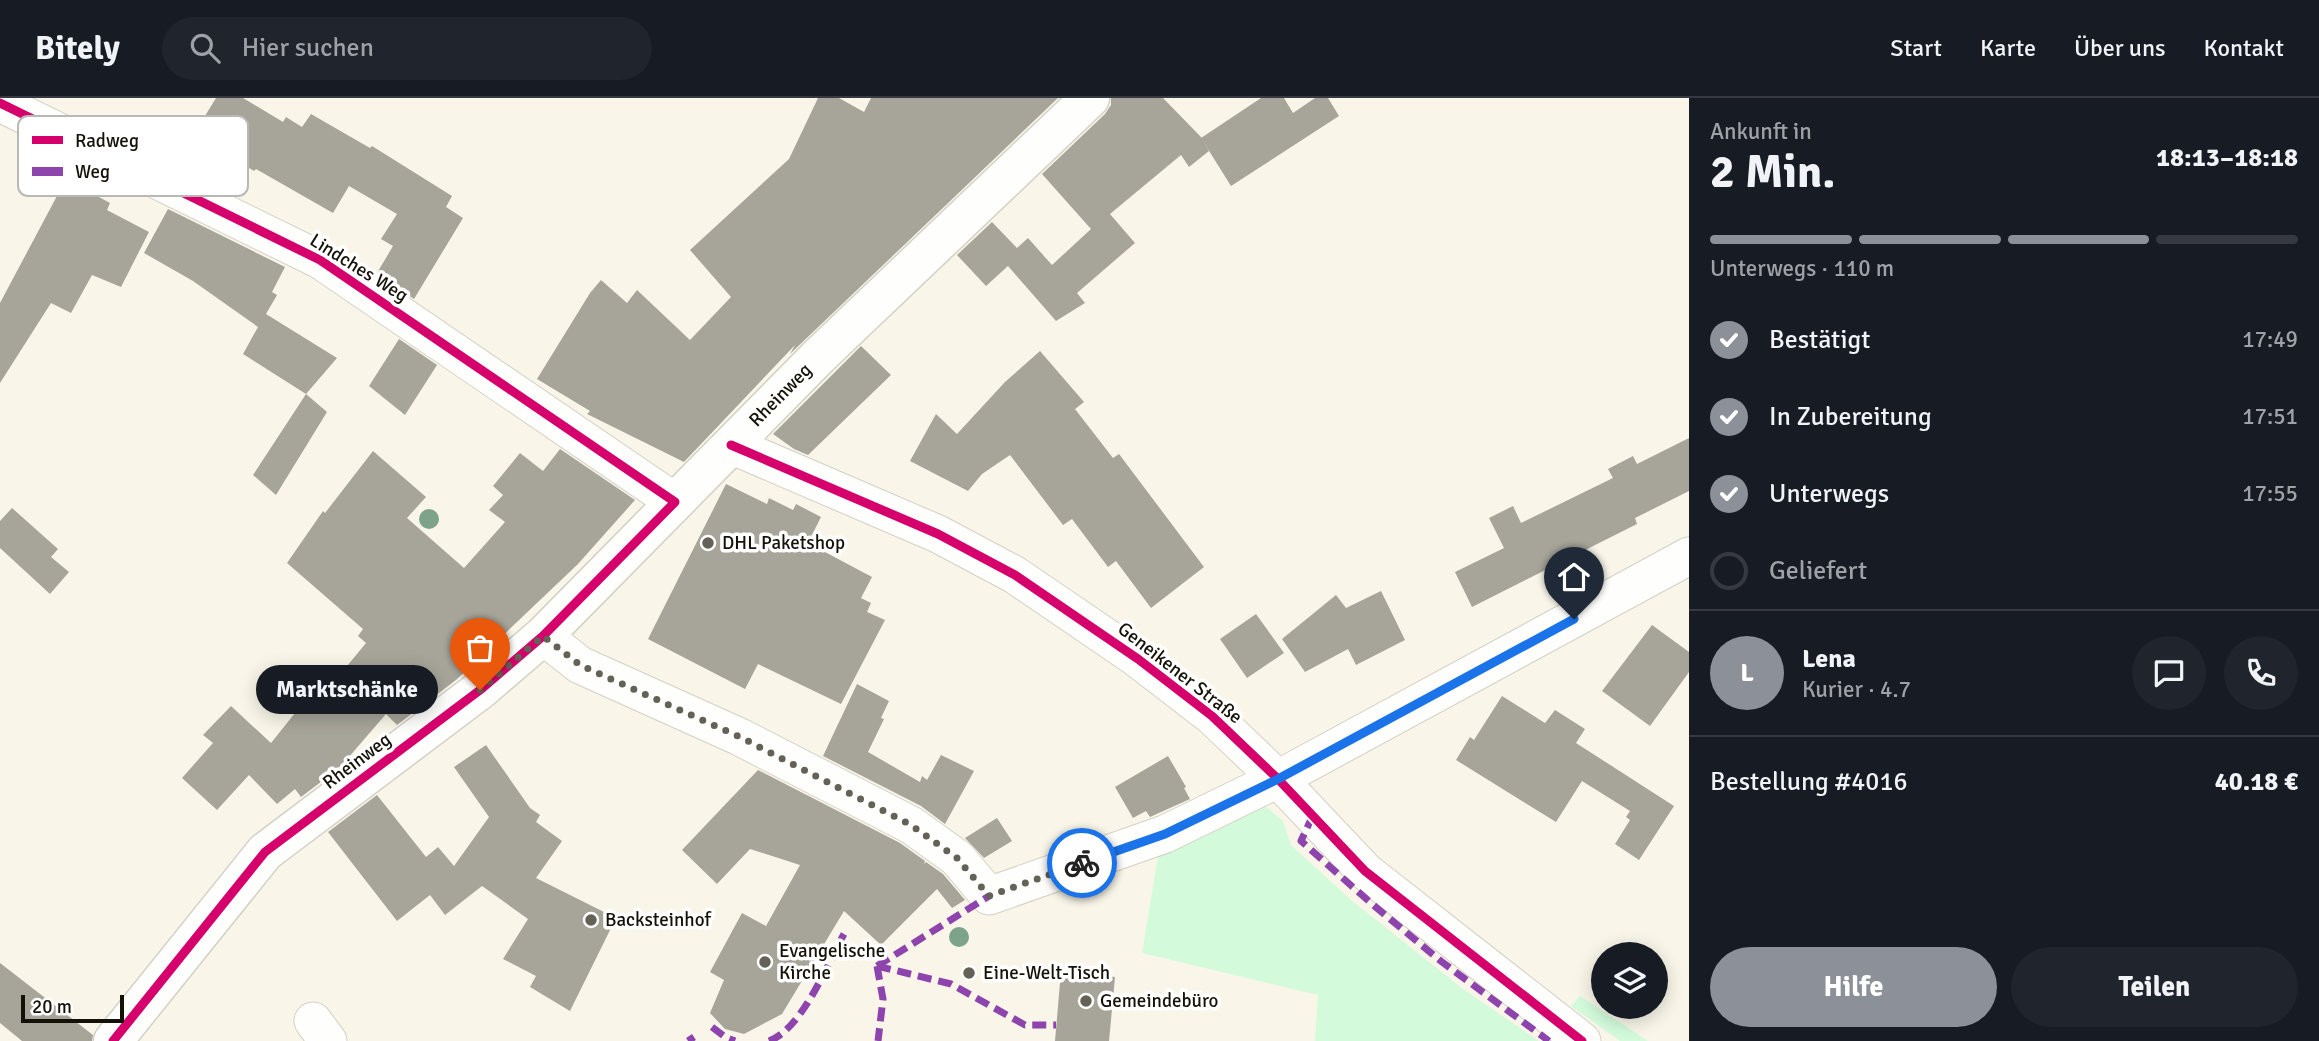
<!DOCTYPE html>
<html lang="de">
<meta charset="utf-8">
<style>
body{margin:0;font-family:Signika,sans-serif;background:#20242c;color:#f1f3f6;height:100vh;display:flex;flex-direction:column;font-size:26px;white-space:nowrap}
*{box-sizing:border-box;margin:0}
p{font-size:23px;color:#9ea1a6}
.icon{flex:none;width:38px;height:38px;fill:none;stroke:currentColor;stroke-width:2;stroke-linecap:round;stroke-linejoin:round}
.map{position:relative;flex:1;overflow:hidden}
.panel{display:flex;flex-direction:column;background:#171b24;width:630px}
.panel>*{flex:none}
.fabs{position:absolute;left:1591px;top:844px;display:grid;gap:14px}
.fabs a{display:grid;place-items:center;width:77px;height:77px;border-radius:50%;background:#171b24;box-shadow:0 4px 18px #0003;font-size:35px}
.scale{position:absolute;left:21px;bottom:18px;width:103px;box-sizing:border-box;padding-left:7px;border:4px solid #141108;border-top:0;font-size:19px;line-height:24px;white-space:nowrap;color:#141108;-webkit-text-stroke:5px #fff;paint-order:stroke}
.pin{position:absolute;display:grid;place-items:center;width:60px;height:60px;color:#fff;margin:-72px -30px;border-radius:50% 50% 50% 0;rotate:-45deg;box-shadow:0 0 7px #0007}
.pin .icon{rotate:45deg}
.courier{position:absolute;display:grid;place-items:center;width:70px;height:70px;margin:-35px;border:5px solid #1a73e8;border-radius:50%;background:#fff;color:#222;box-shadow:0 2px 9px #0007}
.bubble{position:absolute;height:49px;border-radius:24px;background:#171b24;box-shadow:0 4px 18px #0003;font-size:23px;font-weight:800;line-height:49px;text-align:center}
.overview em{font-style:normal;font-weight:800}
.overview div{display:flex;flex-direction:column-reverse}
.overview{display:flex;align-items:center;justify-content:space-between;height:119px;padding:0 21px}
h1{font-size:46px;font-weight:800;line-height:52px}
.bar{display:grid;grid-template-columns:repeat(4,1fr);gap:10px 7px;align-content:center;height:84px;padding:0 21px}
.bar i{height:9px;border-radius:5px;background:#363941}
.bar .selected{background:#8c9099}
.bar p{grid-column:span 4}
.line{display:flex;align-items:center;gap:18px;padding:0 21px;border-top:2px solid #363941}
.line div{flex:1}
.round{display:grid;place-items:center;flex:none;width:74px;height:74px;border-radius:37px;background:#20242c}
ol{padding:0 21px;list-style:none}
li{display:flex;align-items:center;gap:21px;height:77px}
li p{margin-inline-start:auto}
li .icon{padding:7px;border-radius:50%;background:#8c9099;color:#fff;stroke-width:4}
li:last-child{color:#9ea1a6}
li i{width:38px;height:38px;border:4px solid #363941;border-radius:50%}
.cta{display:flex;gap:14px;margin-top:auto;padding:14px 21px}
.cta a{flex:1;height:80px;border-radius:42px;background:#8c9099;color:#fff;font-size:28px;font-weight:800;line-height:80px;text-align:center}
.cta a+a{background:#20242c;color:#f1f3f6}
header{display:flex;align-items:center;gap:42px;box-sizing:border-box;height:98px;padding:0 35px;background:#171b24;border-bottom:2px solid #363941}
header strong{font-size:33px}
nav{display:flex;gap:38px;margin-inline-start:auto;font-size:24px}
.search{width:490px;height:63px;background:#20242c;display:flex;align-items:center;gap:18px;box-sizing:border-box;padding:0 24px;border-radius:38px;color:#9ea1a6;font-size:26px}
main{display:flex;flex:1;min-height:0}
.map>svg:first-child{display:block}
.green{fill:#d2fadb}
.building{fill:#a7a59a}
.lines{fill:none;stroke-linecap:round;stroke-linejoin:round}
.minor-casing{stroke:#d3d0c6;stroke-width:39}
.major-casing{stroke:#d3d0c6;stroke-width:41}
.minor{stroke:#fefefc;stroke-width:37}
.major{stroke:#fefefc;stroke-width:38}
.quiet{stroke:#8e44ad;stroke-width:7;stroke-dasharray:14 7;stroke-linecap:butt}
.cycleway-casing{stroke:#fff;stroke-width:13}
.cycleway{stroke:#d6006c;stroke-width:9}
.tree{fill:#7da48a}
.done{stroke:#646157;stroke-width:7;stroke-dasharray:0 12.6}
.route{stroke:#1a73e8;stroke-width:9}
.poi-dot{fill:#646157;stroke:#fff;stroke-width:2.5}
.labels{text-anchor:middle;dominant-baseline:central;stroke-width:7;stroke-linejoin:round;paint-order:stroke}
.street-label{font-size:19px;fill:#141108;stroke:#fff}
.poi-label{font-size:19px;fill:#141108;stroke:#fff;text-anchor:start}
.key{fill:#fff;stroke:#b8b8b5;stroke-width:2}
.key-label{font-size:19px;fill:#141108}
</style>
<header>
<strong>Bitely</strong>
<div class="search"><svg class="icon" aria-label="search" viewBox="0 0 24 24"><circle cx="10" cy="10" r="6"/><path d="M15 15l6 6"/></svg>Hier suchen</div>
<nav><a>Start</a><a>Karte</a><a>Über uns</a><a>Kontakt</a></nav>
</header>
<main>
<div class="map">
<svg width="1689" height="943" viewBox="0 0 1689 943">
<rect width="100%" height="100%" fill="#f9f6e9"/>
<g class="green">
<path d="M1246,692l37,31 8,24 60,55 112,89 76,52h-224l3,-46 -176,-42 21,-127z"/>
<path d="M1580,898l68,45h-28l-49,-35z"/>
</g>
<g class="building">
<path d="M216,0h27l40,24 3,-5 16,10 9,-13 59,34 2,-2 80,50 -6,11 17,11 -49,81 -37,-26 16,-27 -12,-7 16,-25 -48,-28 -16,27 -77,-44 -2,2 -60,-37z"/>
<path d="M818,0h21l25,14 7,-14h187l-268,256 5,-9 -111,117 -97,-48 3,-3 -53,-32 53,-86 11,-13 26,23 10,-13 53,50 41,-43 -41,-47 99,-91z"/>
<path d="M1111,0h52l38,39 8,14 -20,16 -8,-12 -71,59 25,29 -58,50 8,10 -29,18 -48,-55 -22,20 -29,-31 35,-33 25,26 11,-10 24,27 39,-36 -49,-55 63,-60 6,-9z"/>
<path d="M1261,0h23l9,15 22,-15h13l11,18 -108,70 -30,-48z"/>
<path d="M66,81l44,24 -3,7 42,22 -28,55 -29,-12 -21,38 -20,-10 -51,80v-80z"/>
<path d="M168,111l117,58 -13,25 5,3 -11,19 71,44 -31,36 21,18 -51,83 -23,-20 53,-81 -63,-40 15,-27 -65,-46 -49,-28z"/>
<path d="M399,241l38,26 -32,50 -36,-29z"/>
<path d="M861,248l30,29 -83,80 -14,-6 -21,-15z"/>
<path d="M1040,253l44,51 -9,7 38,49 6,-4 85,113 -53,41 -35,-47 -8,6 -36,-48 -9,6 -53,-70 -28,19 -14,17 -58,-30 26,-47 21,20 48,-52z"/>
<path d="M1689,340v53l-54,27 2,6 -165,83 -17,-35 49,-24 -15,-30 24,-12 8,17 92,-45 -5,-9 25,-13 4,8z"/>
<path d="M560,351l75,51 -57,64 -122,116 -59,45 -11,-11 -38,44 2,2 -49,37 -6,-8 -18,15 -28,-29 -32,35 -35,-32 31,-35 -10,-8 28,-29 40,37 40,-50 8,7 47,-57 -8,-7 5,-7 -76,-66 36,-52 2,2 48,-62 53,46 -19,21 57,50 41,-46 -16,-12 14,-15 -10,-9 27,-33 23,18z"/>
<path d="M726,386l41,20 2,-6 24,12 3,-6 25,13 -13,26 64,34 -11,21 10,5 -4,9 18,8 -44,84 -83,-40 -13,25 -97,-50z"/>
<path d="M12,410l46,41 -7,8 18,15 -19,22 -50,-46v-27z"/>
<path d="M1381,493l24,49 -49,25 -8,-16 -43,23 -23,-33 54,-44 10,13z"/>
<path d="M1256,516l28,39 -37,25 -27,-39z"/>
<path d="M1652,527l37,27v20l-39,54 -48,-35z"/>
<path d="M857,586l32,17 -8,17 3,1 -16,33 52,30 2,-6 5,4 14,-25 33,16 -29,53 -24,-18 -98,-50z"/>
<path d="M1502,598l43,27 10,-13 30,19 -9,14 98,63 -35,54 -24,-16 15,-24 -4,-3 4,-6 -48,-30 -26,41 -100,-62 14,-23 4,3z"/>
<path d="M486,647l44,63 10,7 -4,7 26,19 -26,37 80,40 -46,93 -40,-24 6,-11 -33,-17 25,-40 -46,-33 -37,29 -15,-20 -33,26 -69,-89 49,-37 49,62 12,-10 16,19 35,-49 -35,-50z"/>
<path d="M1168,658l18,31 -2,1 6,11 -40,18 -4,-6 -13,7 -18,-31z"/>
<path d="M758,672l142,73 25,18 -1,3 2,-2 17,12 22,26 -13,8 -15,-19 -56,56 -37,-34 -62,103 -38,20 -19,-5 -15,-16 14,-33 -14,-8 32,-59 24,13 34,-61 -50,-16 -33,35 -35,-34z"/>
<path d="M997,720l15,23 -28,17 -19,-20z"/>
<path d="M0,865l93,72 -1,6h-70l-22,-18z"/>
<path d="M1061,873l54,6 -6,64h-54z"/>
</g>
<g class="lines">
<g class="minor-casing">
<g id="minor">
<path d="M0,5l320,157 355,242"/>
<path d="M731,347l207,89 77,41 123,84 74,57 66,63 87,92 217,170"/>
<path d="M543,538l37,29 160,72 171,88 46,33 32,38 176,-62 113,-55 411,-223"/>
<path d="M313,923l15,20"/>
</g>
</g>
<g class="major-casing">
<g id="major">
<path id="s1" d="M113,943l152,-189 215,-162 63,-54 276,-280 271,-258"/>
</g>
</g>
<use href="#minor" class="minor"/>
<use href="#major" class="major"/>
<g class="quiet">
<path d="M1313,717l-12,26 71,63 70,58 107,79"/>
<path d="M877,868l74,18 74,41h31"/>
<path d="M877,868l112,-70"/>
<path d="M877,868l6,33 -5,42"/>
<path d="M712,929l13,10 10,4"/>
<path d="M688,943l6,-4"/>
<path d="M769,943c33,-12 58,-76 75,-107"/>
</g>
<g class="cycleway-casing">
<g id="cycleway">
<path d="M0,5l320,157 355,242 -132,134 -63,54 -215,162 -152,189"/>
<path d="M731,347l207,89 77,41 123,84 74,57 66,63 87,92 217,170"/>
</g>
</g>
<use href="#cycleway" class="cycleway"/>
</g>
<g class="tree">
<circle cx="429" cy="421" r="10"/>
<circle cx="959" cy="839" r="10"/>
</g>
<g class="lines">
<path class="done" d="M480,592l63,-54 37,29 160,72 171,88 46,33 32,38 93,-33"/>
<path class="route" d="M1082,765l83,-29 113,-55 296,-160"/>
</g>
<g class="poi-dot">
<circle cx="708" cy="445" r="7"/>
<circle cx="591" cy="822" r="7"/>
<circle cx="765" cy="864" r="7"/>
<circle cx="969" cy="875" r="7"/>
<circle cx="1086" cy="903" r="7"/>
</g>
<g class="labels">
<g class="street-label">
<text transform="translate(359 170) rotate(32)">Lindches Weg</text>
<text stroke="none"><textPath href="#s1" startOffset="933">Rheinweg</textPath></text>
<text transform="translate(1180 575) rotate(38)">Geneikener Straße</text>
<text transform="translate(357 663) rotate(-37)">Rheinweg</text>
</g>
<g class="poi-label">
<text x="722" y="445">DHL Paketshop</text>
<text x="605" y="822">Backsteinhof</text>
<text x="779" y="853">Evangelische<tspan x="779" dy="22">Kirche</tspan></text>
<text x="983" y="875">Eine-Welt-Tisch</text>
<text x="1100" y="903">Gemeindebüro</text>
</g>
</g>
<rect x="18" y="18" width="230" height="80" rx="10" class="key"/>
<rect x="32" y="38" width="31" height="8" fill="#d6006c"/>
<rect x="32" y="69" width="31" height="9" fill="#8e44ad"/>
<g class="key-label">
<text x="75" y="49">Radweg</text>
<text x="75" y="80">Weg</text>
</g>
</svg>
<div class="fabs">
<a><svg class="icon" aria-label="layers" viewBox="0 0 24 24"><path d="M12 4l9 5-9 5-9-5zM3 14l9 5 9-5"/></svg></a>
</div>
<div class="scale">20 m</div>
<div class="pin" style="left:480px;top:592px;background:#ea580c"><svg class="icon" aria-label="bag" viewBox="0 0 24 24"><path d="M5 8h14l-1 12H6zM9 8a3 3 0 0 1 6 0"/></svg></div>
<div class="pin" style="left:1574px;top:521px;background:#1f2937"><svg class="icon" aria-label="home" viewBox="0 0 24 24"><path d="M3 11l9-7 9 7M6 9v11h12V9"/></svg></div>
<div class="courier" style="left:1082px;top:765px"><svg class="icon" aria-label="bike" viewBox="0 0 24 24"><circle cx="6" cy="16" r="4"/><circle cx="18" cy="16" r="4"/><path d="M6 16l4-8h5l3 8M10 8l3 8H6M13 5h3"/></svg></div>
<div class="bubble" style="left:256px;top:567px;width:182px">Marktschänke</div>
</div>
<section class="panel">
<div class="overview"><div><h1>2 Min.</h1><p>Ankunft in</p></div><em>18:13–18:18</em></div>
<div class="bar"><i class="selected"></i><i class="selected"></i><i class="selected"></i><i></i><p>Unterwegs · 110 m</p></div>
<ol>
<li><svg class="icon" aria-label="check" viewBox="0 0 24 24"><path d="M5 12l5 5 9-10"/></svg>Bestätigt<p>17:49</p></li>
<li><svg class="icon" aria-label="check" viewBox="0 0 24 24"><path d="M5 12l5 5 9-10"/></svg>In Zubereitung<p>17:51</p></li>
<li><svg class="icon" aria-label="check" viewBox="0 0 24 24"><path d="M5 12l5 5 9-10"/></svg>Unterwegs<p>17:55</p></li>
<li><i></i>Geliefert</li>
</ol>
<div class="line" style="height:126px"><b class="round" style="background:#8c9099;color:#fff">L</b><div><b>Lena</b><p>Kurier · 4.7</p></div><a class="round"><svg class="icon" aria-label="chat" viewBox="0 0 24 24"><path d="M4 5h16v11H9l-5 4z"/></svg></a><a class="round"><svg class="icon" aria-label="phone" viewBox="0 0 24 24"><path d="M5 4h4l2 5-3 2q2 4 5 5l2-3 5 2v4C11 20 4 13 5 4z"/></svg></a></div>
<div class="line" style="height:91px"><div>Bestellung #4016</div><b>40.18 €</b></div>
<div class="cta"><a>Hilfe</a><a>Teilen</a></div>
</section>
</main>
